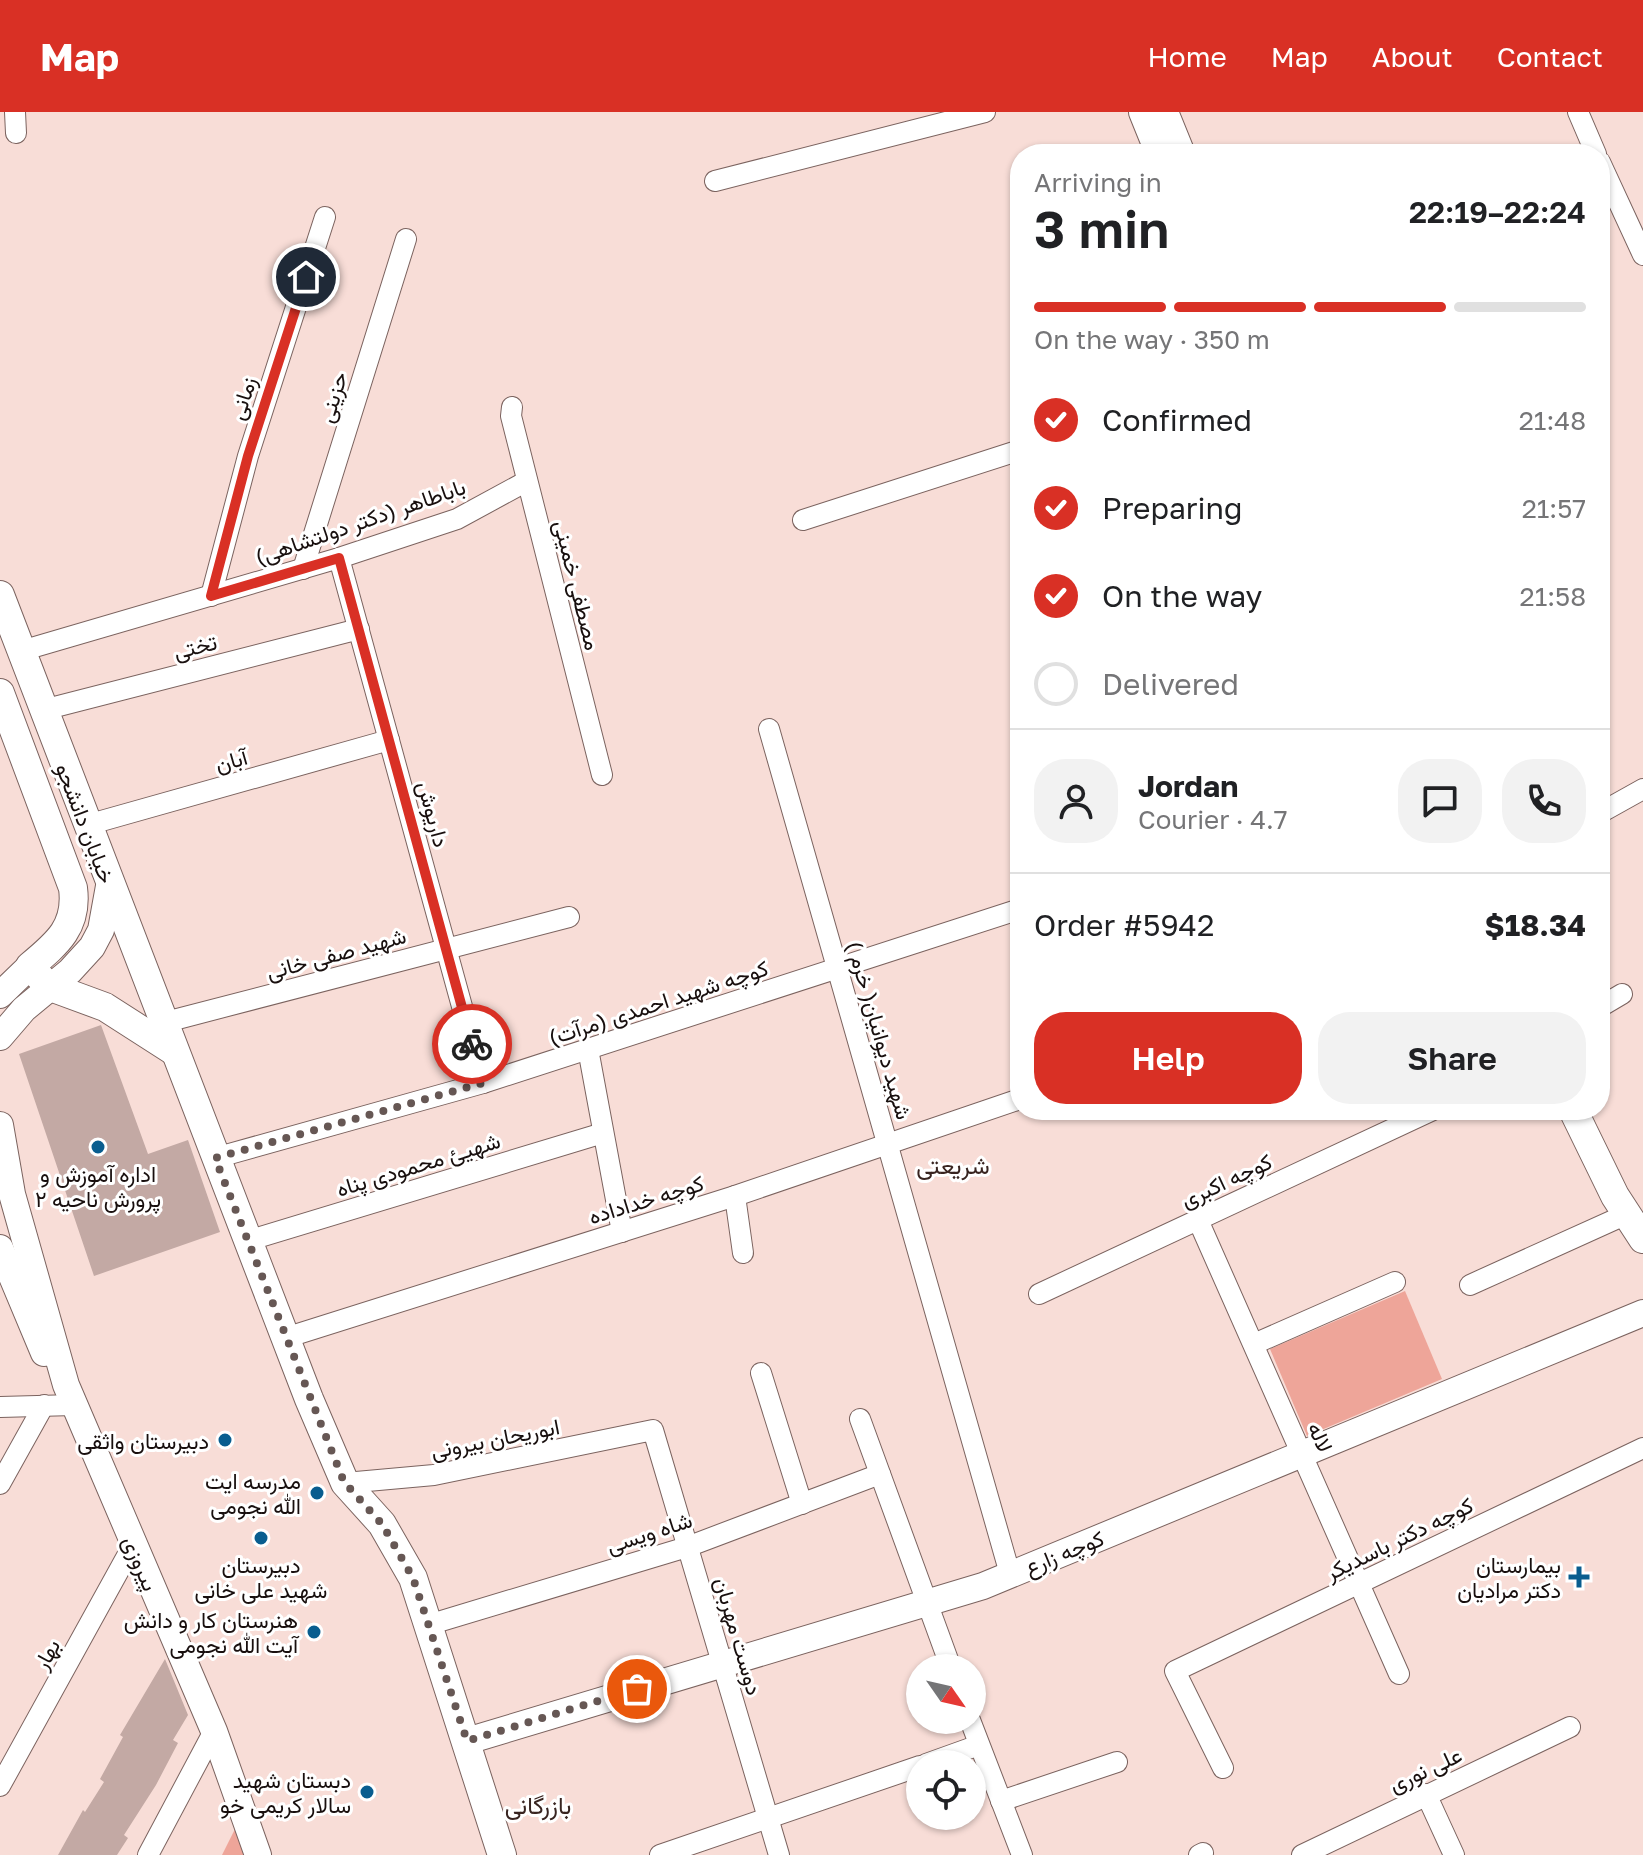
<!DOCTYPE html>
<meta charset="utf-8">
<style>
body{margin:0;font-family:"Golos Text",Vazirmatn,sans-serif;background:#f2f2f2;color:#202124;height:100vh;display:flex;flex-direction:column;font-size:30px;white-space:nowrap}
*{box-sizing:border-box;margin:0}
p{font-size:26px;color:#757577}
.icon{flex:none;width:44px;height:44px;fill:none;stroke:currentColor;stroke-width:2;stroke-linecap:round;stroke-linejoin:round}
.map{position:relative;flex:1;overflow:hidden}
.drawer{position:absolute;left:1010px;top:32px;width:600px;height:976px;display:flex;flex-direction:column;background:#fff;border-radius:32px;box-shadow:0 2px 6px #0004}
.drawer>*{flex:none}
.needle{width:52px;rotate:124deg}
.controls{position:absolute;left:906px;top:1542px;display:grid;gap:16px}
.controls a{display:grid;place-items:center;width:80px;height:80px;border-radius:50%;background:#fff;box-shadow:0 2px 6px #0004;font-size:40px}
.pin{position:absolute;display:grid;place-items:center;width:68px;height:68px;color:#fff;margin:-34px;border:4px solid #fff;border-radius:50%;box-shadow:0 2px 8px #0007}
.courier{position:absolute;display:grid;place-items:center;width:80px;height:80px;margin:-40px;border:6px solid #d93025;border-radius:50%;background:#fff;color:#222;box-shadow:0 2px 10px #0007}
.headline em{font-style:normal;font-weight:600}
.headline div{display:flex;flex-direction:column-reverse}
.headline{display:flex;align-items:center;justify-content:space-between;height:136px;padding:0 24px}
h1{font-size:52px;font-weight:600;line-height:60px}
.bar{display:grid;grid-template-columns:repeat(4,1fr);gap:12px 8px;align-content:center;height:96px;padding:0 24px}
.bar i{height:10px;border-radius:6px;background:#e0e0e0}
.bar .selected{background:#d93025}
.bar p{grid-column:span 4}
.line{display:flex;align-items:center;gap:20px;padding:0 24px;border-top:2px solid #e0e0e0}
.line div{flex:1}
.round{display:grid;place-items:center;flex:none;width:84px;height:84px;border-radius:32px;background:#f2f2f2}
ol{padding:0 24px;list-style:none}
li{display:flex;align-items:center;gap:24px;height:88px}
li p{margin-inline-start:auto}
li .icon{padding:8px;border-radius:50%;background:#d93025;color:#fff;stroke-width:4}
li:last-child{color:#757577}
li i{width:44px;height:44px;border:4px solid #e0e0e0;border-radius:50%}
.action{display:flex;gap:16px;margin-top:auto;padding:16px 24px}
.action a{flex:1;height:92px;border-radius:32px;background:#d93025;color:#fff;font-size:32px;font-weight:600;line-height:92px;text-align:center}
.action a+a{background:#f2f2f2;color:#202124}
header{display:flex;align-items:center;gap:48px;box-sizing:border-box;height:112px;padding:0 40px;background:#d93025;color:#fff}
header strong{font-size:38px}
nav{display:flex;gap:44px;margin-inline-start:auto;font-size:28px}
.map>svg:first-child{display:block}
.green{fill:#eea599}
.building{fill:#c3a9a4}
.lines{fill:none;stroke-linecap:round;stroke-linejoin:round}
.minor-casing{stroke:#7b635f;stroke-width:22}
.tertiary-casing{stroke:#7b635f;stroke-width:28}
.secondary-casing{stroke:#7b635f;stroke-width:30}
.minor{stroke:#fff;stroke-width:20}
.tertiary{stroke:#fff;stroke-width:26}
.secondary{stroke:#fff;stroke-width:28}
.done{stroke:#665754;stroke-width:8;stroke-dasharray:0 14.4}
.route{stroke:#d93025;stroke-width:10}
.poi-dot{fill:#095d8f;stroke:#fff;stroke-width:3}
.labels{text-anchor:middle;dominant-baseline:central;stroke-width:6;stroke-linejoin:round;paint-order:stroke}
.street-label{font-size:22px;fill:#180f0e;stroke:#fff}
.poi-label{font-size:22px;fill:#180f0e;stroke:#fff;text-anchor:end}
.neighbourhood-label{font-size:24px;fill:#382420;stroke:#fff}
</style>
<header>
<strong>Map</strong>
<nav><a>Home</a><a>Map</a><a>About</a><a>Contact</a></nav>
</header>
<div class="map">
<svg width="1643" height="1743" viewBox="0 0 1643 1743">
<rect width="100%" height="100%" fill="#f8ddd7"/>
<g class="green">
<path d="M1405,1179l37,88 -135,57 -37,-87z"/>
<path d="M237,1713l10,30h-25z"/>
</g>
<g class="building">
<path d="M101,913l47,129 40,-14 32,92 -126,44 -75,-222z"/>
<path d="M165,1547l23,56 -15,25 5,3 -22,42 -32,50 4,3 -11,17h-59l25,-45 2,2 19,-30 -4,-3 23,-42 -3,-2z"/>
</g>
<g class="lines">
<g class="minor-casing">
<g id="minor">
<path d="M15,0l1,21"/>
<path d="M1578,0l18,42"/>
<path d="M1600,50l43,93"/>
<path d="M715,69l270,-69"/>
<path d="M512,295l-1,9 91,359"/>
<path d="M803,408l217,-70"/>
<path d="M339,446l144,525"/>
<path d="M303,457l103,-330"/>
<path d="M211,484l37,-140 77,-239"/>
<path d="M21,539l318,-93 118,-39 70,-38"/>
<path d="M43,598l316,-81"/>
<path d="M769,617l241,845"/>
<path d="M1600,701l43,-24"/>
<path d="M87,713l302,-85"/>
<path d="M1600,895l22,-13"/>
<path d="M162,911l407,-106"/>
<path d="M588,937l34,183"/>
<path d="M215,1046l268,-75 537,-174"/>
<path d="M735,1084l8,57"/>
<path d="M1198,1108l201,454"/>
<path d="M247,1129l356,-108"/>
<path d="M1470,1173l157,-71"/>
<path d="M1039,1182l394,-184"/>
<path d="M285,1226l450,-142 285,-97"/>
<path d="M1254,1232l141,-62"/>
<path d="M761,1261l41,131"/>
<path d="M0,1295l74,-2"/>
<path d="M860,1307l91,249"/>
<path d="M345,1371l89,-8 219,-45 126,425"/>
<path d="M0,1372l44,-79"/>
<path d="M428,1513l259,-78 193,-73"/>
<path d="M970,1608l52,135"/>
<path d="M926,1652l53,-19"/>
<path d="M1223,1656l-48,-97 468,-223"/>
<path d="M0,1674l133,-241"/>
<path d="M1426,1682l28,61"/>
<path d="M1001,1689l116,-39"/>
<path d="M148,1743l66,-124"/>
<path d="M660,1743l260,-89"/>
<path d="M1199,1743l4,-2"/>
<path d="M1302,1743l268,-128"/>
</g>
</g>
<g class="tertiary-casing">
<g id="tertiary">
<path d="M0,883l30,-29"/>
<path d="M0,925l24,-28 46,-38 22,-24 9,-17 8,-44"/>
<path d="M0,1013l12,69 54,191 148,346 44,124"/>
<path d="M0,1136l44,105"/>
<path d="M467,1629l516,-155 660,-273"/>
</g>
</g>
<g class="secondary-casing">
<g id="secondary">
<path d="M1143,0l17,42"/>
<path d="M1164,0l17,42"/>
<path d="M0,483l309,804 36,84 37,41 31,54 89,277"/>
<path d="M0,581l73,195c5,38 -15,55 -43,78l18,20 57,21 67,43"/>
<path d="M1573,998l42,86 28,43"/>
</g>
</g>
<use href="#minor" class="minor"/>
<use href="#tertiary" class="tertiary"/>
<use href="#secondary" class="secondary"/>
</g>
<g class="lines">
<path class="done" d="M472,932l11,39 -268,75 129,324 38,42 31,54 54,163 170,-52"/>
<path class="route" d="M306,165l-58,179 -37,140 128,-38 133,486"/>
</g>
<g class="poi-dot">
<circle cx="98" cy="1035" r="8"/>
<circle cx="225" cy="1328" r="8"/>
<circle cx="317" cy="1381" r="8"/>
<circle cx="261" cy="1426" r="8"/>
<path d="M1575 1453h8v8h8v8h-8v8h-8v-8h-8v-8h8z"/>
<circle cx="314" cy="1520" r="8"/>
<circle cx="367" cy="1680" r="8"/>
</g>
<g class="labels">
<g class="street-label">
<text transform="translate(332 285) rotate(-73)">حزینی</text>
<text transform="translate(242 286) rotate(-72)">زمانی</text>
<text transform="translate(360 409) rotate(-19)">باباطاهر (دکتر دولتشاهی)</text>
<text transform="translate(578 473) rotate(76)">مصطفی خمینی</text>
<text transform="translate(195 534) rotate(-14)">تختی</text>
<text transform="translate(231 648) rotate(-16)">آبان</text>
<text transform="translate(434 702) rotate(75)">داریوش</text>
<text transform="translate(86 711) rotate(69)">خیابان دانشجو</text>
<text transform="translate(336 841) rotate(-15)">شهید صفی خانی</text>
<text transform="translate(658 890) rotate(-18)">کوچه شهید احمدی (مرآت)</text>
<text transform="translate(880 918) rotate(74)">شهید دیوانیان( خرم )</text>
<text transform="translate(418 1052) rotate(-17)">شهیئ محمودی پناه</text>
<text transform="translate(1226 1068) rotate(-25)">کوچه اکبری</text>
<text transform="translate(646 1087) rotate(-17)">کوچه خداداده</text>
<text transform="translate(1321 1325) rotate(66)">لاله</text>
<text transform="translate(495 1326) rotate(-11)">ابوریحان بیرونی</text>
<text transform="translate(649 1420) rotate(-18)">شاه ویسی</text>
<text transform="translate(1399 1426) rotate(-26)">کوچه دکتر باسدیکر</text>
<text transform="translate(1064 1440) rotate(-22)">کوچه زارع</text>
<text transform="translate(141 1451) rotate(67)">پیروزی</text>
<text transform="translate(739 1524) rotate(74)">دوست مهربان</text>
<text transform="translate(46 1542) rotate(-61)">بهار</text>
<text transform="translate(1425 1657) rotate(-25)">علی نوری</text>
</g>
<g class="poi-label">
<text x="98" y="1061" text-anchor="middle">اداره آموزش و<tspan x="98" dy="25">پرورش ناحیه ۲</tspan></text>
<text x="209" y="1328">دبیرستان واثقی</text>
<text x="301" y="1368">مدرسه ایت<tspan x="301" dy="25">الله نجومی</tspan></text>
<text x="261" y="1452" text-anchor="middle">دبیرستان<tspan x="261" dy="25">شهید علی خانی</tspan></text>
<text x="1561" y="1452">بیمارستان<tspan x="1561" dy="25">دکتر مرادیان</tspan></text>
<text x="298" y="1507">هنرستان کار و دانش<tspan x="298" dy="25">آیت الله نجومی</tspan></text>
<text x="351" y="1667">دبستان شهید<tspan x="351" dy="25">سالار کریمی خو</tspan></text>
</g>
<g class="neighbourhood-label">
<text x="953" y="1052">شریعتی</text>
<text x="538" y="1692">بازرگانی</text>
</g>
</g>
</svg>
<div class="controls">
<a><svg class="needle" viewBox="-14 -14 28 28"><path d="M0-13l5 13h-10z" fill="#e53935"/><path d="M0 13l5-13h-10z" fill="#757577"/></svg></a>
<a><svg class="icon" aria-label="locate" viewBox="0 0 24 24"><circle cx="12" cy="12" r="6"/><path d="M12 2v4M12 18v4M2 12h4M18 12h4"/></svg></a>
</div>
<div class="pin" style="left:637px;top:1577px;background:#ea580c"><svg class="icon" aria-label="bag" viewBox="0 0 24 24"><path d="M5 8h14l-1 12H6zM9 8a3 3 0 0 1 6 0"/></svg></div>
<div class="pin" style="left:306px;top:165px;background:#1f2937"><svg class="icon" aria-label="home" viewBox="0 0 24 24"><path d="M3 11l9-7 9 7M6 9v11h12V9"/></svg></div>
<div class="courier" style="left:472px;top:932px"><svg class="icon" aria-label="bike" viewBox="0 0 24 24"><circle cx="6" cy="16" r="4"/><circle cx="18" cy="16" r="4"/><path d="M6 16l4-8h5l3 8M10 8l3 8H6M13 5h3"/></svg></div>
<section class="drawer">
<div class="headline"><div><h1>3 min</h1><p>Arriving in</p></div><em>22:19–22:24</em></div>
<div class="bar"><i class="selected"></i><i class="selected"></i><i class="selected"></i><i></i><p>On the way · 350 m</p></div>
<ol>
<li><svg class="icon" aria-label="check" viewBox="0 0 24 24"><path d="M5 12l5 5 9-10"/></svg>Confirmed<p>21:48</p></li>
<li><svg class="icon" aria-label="check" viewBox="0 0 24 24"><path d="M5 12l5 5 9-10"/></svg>Preparing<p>21:57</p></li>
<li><svg class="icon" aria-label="check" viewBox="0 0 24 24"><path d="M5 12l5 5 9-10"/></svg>On the way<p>21:58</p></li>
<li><i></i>Delivered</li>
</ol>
<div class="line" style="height:144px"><a class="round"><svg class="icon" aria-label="person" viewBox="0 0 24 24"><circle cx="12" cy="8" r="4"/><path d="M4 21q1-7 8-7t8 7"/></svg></a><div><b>Jordan</b><p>Courier · 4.7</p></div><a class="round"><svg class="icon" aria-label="chat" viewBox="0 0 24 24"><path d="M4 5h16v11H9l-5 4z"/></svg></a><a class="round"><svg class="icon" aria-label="phone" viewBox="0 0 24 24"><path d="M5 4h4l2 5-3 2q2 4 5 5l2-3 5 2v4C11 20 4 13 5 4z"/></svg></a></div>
<div class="line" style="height:104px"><div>Order #5942</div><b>$18.34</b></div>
<div class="action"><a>Help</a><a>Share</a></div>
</section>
</div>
